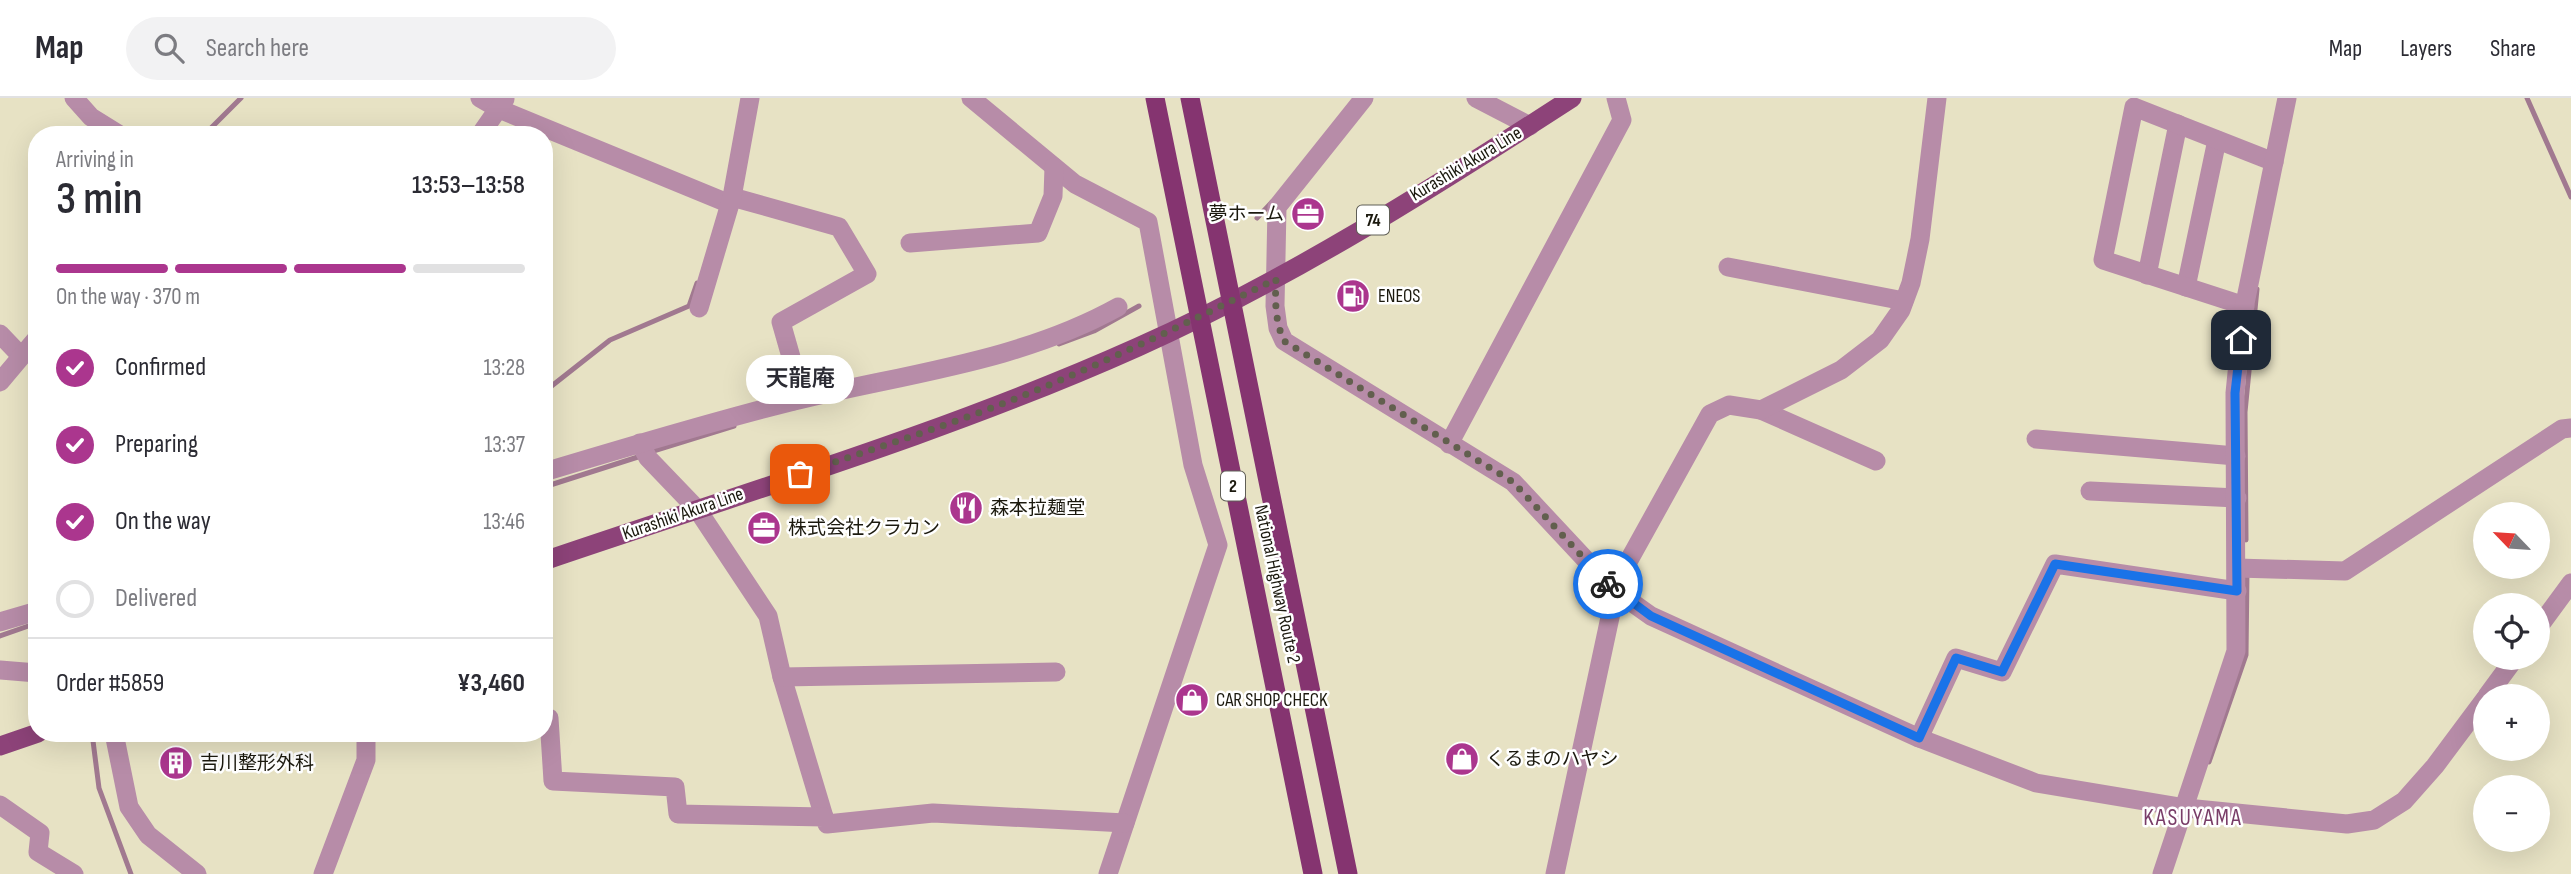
<!DOCTYPE html>
<meta charset="utf-8">
<style>
body{margin:0;font-family:"Sofia Sans Condensed","Noto Sans JP",sans-serif;background:#f2f2f3;color:#2b2b33;height:100vh;display:flex;flex-direction:column;font-size:26px;white-space:nowrap}
*{box-sizing:border-box;margin:0}
p{font-size:23px;color:#7c7c81}
.icon{flex:none;width:38px;height:38px;fill:none;stroke:currentColor;stroke-width:2;stroke-linecap:round;stroke-linejoin:round}
.map{position:relative;flex:1;overflow:hidden}
.details{position:absolute;left:28px;top:28px;width:525px;height:616px;display:flex;flex-direction:column;background:#fff;border-radius:28px;box-shadow:0 7px 28px #0002}
.details>*{flex:none}
.needle{width:46px;rotate:295deg}
.controls{position:absolute;left:2473px;top:404px;display:grid;gap:14px}
.controls a{display:grid;place-items:center;width:77px;height:77px;border-radius:50%;background:#fff;box-shadow:0 7px 28px #0002;font-size:35px}
.pin{position:absolute;display:grid;place-items:center;width:60px;height:60px;color:#fff;margin:-30px;border-radius:14px;box-shadow:0 4px 10px #0006}
.courier{position:absolute;display:grid;place-items:center;width:70px;height:70px;margin:-35px;border:5px solid #1a73e8;border-radius:50%;background:#fff;color:#222;box-shadow:0 2px 9px #0007}
.bubble{position:absolute;height:49px;border-radius:24px;background:#fff;box-shadow:0 7px 28px #0002;font-size:23px;font-weight:600;line-height:49px;text-align:center}
.headline em{font-style:normal;font-weight:600}
.headline div{display:flex;flex-direction:column-reverse}
.headline{display:flex;align-items:center;justify-content:space-between;height:119px;padding:0 28px}
h1{font-size:46px;font-weight:600;line-height:52px}
.bar{display:grid;grid-template-columns:repeat(4,1fr);gap:10px 7px;align-content:center;height:84px;padding:0 28px}
.bar i{height:9px;border-radius:5px;background:#e1e1e2}
.bar .current{background:#ab368e}
.bar p{grid-column:span 4}
.line{display:flex;align-items:center;gap:18px;padding:0 28px;border-top:2px solid #e1e1e2}
.line div{flex:1}
ol{padding:0 28px;list-style:none}
li{display:flex;align-items:center;gap:21px;height:77px}
li p{margin-inline-start:auto}
li .icon{padding:7px;border-radius:50%;background:#ab368e;color:#fff;stroke-width:4}
li:last-child{color:#7c7c81}
li i{width:38px;height:38px;border:4px solid #e1e1e2;border-radius:50%}
header{display:flex;align-items:center;gap:42px;box-sizing:border-box;height:98px;padding:0 35px;background:#fff;border-bottom:2px solid #e1e1e2}
header strong{font-size:33px}
nav{display:flex;gap:38px;margin-inline-start:auto;font-size:24px}
.search{width:490px;height:63px;background:#f2f2f3;display:flex;align-items:center;gap:18px;box-sizing:border-box;padding:0 24px;border-radius:38px;color:#7c7c81;font-size:26px}
.map>svg:first-child{display:block}
.lines{fill:none;stroke-linecap:round;stroke-linejoin:round}
.stream{stroke:#a17990;stroke-width:5}
.minor{stroke:#b78ca8;stroke-width:19}
.primary{stroke:#8d4379;stroke-width:19}
.trunk{stroke:#853470;stroke-width:19}
.done{stroke:#625f4e;stroke-width:7;stroke-dasharray:0 12.6}
.route{stroke:#1a73e8;stroke-width:9}
.labels{text-anchor:middle;dominant-baseline:central;stroke-width:5;stroke-linejoin:round;paint-order:stroke}
.shield{fill:#fff;stroke:#5f5e56;stroke-width:2}
.shield-label{font-size:18px;font-weight:bold;fill:#1b190e}
.street-label{font-size:19px;fill:#1b190e;stroke:#fff}
.poi-label{font-size:19px;fill:#1b190e;stroke:#fff;text-anchor:start}
.quarter-label{font-size:23px;letter-spacing:2px;fill:#793d68;stroke:#fff}
</style>
<header>
<strong>Map</strong>
<div class="search"><svg class="icon" aria-label="search" viewBox="0 0 24 24"><circle cx="10" cy="10" r="6"/><path d="M15 15l6 6"/></svg>Search here</div>
<nav><a>Map</a><a>Layers</a><a>Share</a></nav>
</header>
<div class="map">
<svg width="2571" height="776" viewBox="0 0 2571 776">
<rect width="100%" height="100%" fill="#e7e2c4"/>
<g class="lines">
<g class="stream">
<path d="M2527,0l44,99"/>
<path d="M204,37l37,-37"/>
<path d="M1257,120l15,-16"/>
<path d="M1059,246l35,-13 45,-25"/>
<path d="M544,294l66,-52 79,-34 8,-23"/>
<path d="M650,354l84,-26"/>
<path d="M544,389l97,-31"/>
<path d="M2246,442l-1,-128 12,-123"/>
<path d="M0,538l37,-13"/>
<path d="M92,635l7,55 32,86"/>
<path d="M2209,664l37,-107 1,-83"/>
</g>
<g class="minor">
<path d="M74,0l17,19 29,18"/>
<path d="M480,0l19,11 231,95"/>
<path d="M971,0l104,86 73,38 45,243 25,80 -110,329"/>
<path d="M1364,0l-87,109 -2,99 3,22 6,13 229,141 100,107 38,27 268,122 117,45 150,25 161,16 27,-4 30,-19 31,-35 50,-67"/>
<path d="M1476,0l54,28"/>
<path d="M480,37l25,-36"/>
<path d="M732,99l107,30 28,47 -86,48 14,49 -2,30"/>
<path d="M910,145l128,-10 15,-37 1,-29"/>
<path d="M1728,169l176,34"/>
<path d="M2147,177l31,-151"/>
<path d="M2186,189l31,-147"/>
<path d="M2245,208l-142,-46 31,-153 140,55"/>
<path d="M699,210l33,-111 18,-99"/>
<path d="M0,236l21,22"/>
<path d="M0,284l37,-44"/>
<path d="M1761,312l115,51"/>
<path d="M2036,341l200,17"/>
<path d="M640,345l8,15 49,51 71,107 14,61 42,140"/>
<path d="M1449,346l173,-324 -6,-22"/>
<path d="M544,374c83,-25 166,-50 250,-71 109,-27 225,-39 324,-94"/>
<path d="M2090,393l147,7"/>
<path d="M2237,470l108,3 217,-142 9,-1"/>
<path d="M0,524l37,-11"/>
<path d="M2538,530l33,-45"/>
<path d="M0,572l37,3"/>
<path d="M782,579l274,-5"/>
<path d="M2487,598l28,-38"/>
<path d="M544,620h5l4,63 122,6 3,27 146,3 3,7 106,-11 192,10"/>
<path d="M114,635l15,74 19,28 49,39"/>
<path d="M1919,640l37,-80 46,14 53,-108 182,27"/>
<path d="M0,707l40,28 -2,19 36,22"/>
<path d="M323,776l43,-114v-27"/>
<path d="M1555,776l57,-266 1,-19 97,-175 19,-9 32,5 80,-40 39,-30 21,-30 10,-27 9,-44 17,-141"/>
<path d="M2162,776l74,-223 -1,-258 8,-80 44,-215"/>
</g>
<g class="primary">
<path d="M544,463c199,-68 402,-128 594,-214 152,-68 295,-159 434,-249"/>
<path d="M0,648l38,-13"/>
</g>
<g class="trunk">
<path d="M1155,0l158,776"/>
<path d="M1190,0l158,776"/>
</g>
</g>
<g class="lines">
<path class="done" d="M800,376c60,-21 121,-40 181,-62 101,-38 198,-85 295,-133 -1,22 -1,42 8,62l229,141 95,102"/>
<path class="route" d="M1608,486l43,32 268,122 37,-80 46,14 53,-108 182,27 -2,-198 6,-53"/>
</g>
<defs>
<g id="office-disc" transform="scale(1.75)"><circle r="9.5" fill="#ab368e" stroke="#fff"/><path d="M-6-3h4V-5.5h4V-3h4V5H-6ZM-1-4.5V-3h2v-1.5ZM-6 0V1H6V0Z" fill="#fff"/></g>
<g id="fuel-disc" transform="scale(1.75)"><circle r="9.5" fill="#ab368e" stroke="#fff"/><path d="M-5.5-6h7V0h2V4h1.3V-2.5L3-4.5l.8-.8L6-3V5H2.5V1h-1V6h-7ZM-4.2-4.7v3.2H.2V-4.7Z" fill="#fff"/></g>
<g id="restaurant-disc" transform="scale(1.75)"><circle r="9.5" fill="#ab368e" stroke="#fff"/><path d="M-5-6h1v4h1v-4h1v4h1v-4h1v5L-1.5 .5V6h-2V.5L-5-1ZM5-6V6H3V1.5H1.5Q1.5-4 5-6Z" fill="#fff"/></g>
<g id="shop-disc" transform="scale(1.75)"><circle r="9.5" fill="#ab368e" stroke="#fff"/><path d="M-5-2.5h2.3a2.7 3.5 0 0 1 5.4 0H5L5.5 6h-11ZM-1.5-2.5h3a1.5 2.3 0 0 0-3 0Z" fill="#fff"/></g>
<g id="building-disc" transform="scale(1.75)"><circle r="9.5" fill="#ab368e" stroke="#fff"/><path d="M-4-6H4V6H1V3H-1V6H-4ZM-2.5-4.3h1.7v1.8h-1.7ZM.8-4.3h1.7v1.8H.8ZM-2.5-1h1.7V.8h-1.7ZM.8-1h1.7V.8H.8Z" fill="#fff"/></g>
</defs>
<g fill-rule="evenodd">
<use href="#office-disc" x="1308" y="116"/>
<use href="#fuel-disc" x="1353" y="198"/>
<use href="#restaurant-disc" x="966" y="410"/>
<use href="#office-disc" x="764" y="430"/>
<use href="#shop-disc" x="1192" y="602"/>
<use href="#shop-disc" x="1462" y="661"/>
<use href="#building-disc" x="176" y="665"/>
</g>
<g class="labels">
<g class="shield">
<rect x="1357" y="107.5" width="32" height="29" rx="5"/>
<rect x="1221" y="373.5" width="24" height="29" rx="5"/>
</g>
<g class="shield-label">
<text x="1373" y="122">74</text>
<text x="1233" y="388">2</text>
</g>
<g class="street-label">
<text transform="translate(1466 66) rotate(-31)">Kurashiki Akura Line</text>
<text transform="translate(683 416) rotate(-19)">Kurashiki Akura Line</text>
<text transform="translate(1277 486) rotate(78)">National Highway Route 2</text>
</g>
<g class="poi-label">
<text x="1284" y="116" text-anchor="end">夢ホーム</text>
<text x="1378" y="198">ENEOS</text>
<text x="990" y="410">森本拉麺堂</text>
<text x="788" y="430">株式会社クラカン</text>
<text x="1216" y="602">CAR SHOP CHECK</text>
<text x="1486" y="661">くるまのハヤシ</text>
<text x="200" y="665">吉川整形外科</text>
</g>
<g class="quarter-label">
<text x="2193" y="720">KASUYAMA</text>
</g>
</g>
</svg>
<div class="controls">
<a><svg class="needle" viewBox="-14 -14 28 28"><path d="M0-13l5 13h-10z" fill="#e53935"/><path d="M0 13l5-13h-10z" fill="#7c7c81"/></svg></a>
<a><svg class="icon" aria-label="locate" viewBox="0 0 24 24"><circle cx="12" cy="12" r="6"/><path d="M12 2v4M12 18v4M2 12h4M18 12h4"/></svg></a>
<a>+</a>
<a>−</a>
</div>
<div class="pin" style="left:800px;top:376px;background:#ea580c"><svg class="icon" aria-label="bag" viewBox="0 0 24 24"><path d="M5 8h14l-1 12H6zM9 8a3 3 0 0 1 6 0"/></svg></div>
<div class="pin" style="left:2241px;top:242px;background:#1f2937"><svg class="icon" aria-label="home" viewBox="0 0 24 24"><path d="M3 11l9-7 9 7M6 9v11h12V9"/></svg></div>
<div class="courier" style="left:1608px;top:486px"><svg class="icon" aria-label="bike" viewBox="0 0 24 24"><circle cx="6" cy="16" r="4"/><circle cx="18" cy="16" r="4"/><path d="M6 16l4-8h5l3 8M10 8l3 8H6M13 5h3"/></svg></div>
<div class="bubble" style="left:746px;top:257px;width:108px">天龍庵</div>
<section class="details">
<div class="headline"><div><h1>3 min</h1><p>Arriving in</p></div><em>13:53–13:58</em></div>
<div class="bar"><i class="current"></i><i class="current"></i><i class="current"></i><i></i><p>On the way · 370 m</p></div>
<ol>
<li><svg class="icon" aria-label="check" viewBox="0 0 24 24"><path d="M5 12l5 5 9-10"/></svg>Confirmed<p>13:28</p></li>
<li><svg class="icon" aria-label="check" viewBox="0 0 24 24"><path d="M5 12l5 5 9-10"/></svg>Preparing<p>13:37</p></li>
<li><svg class="icon" aria-label="check" viewBox="0 0 24 24"><path d="M5 12l5 5 9-10"/></svg>On the way<p>13:46</p></li>
<li><i></i>Delivered</li>
</ol>
<div class="line" style="height:91px"><div>Order #5859</div><b>¥3,460</b></div>
</section>
</div>
